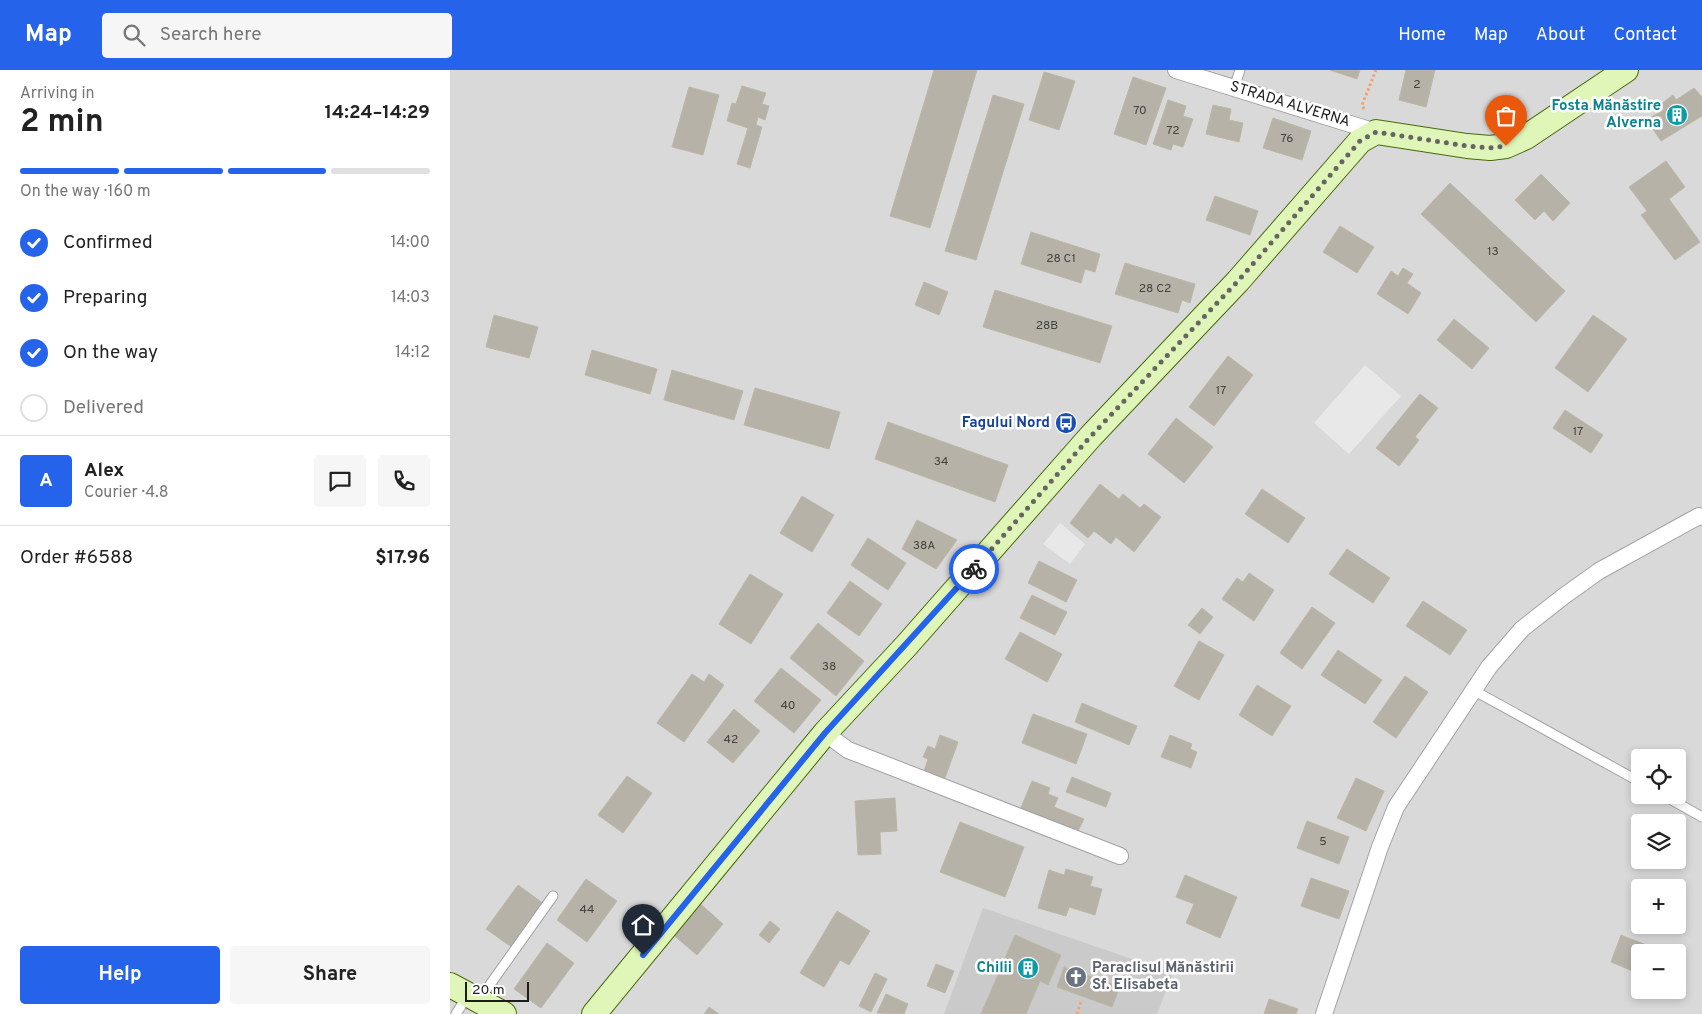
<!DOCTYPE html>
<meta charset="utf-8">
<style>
body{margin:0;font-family:Overpass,sans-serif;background:#f6f6f6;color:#222;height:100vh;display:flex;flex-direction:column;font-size:19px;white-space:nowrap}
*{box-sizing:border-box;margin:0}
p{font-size:16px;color:#767676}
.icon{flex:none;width:28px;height:28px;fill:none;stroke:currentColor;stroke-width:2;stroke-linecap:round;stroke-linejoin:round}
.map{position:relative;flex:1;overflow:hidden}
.drawer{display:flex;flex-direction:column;background:#fff;width:450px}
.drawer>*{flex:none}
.buttons{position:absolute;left:1181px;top:679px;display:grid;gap:10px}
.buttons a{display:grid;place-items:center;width:55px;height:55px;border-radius:5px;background:#fff;box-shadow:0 2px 8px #0003;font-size:25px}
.scale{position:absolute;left:15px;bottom:12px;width:64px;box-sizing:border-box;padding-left:5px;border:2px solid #1c1c1c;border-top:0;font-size:14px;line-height:18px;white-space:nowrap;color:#1c1c1c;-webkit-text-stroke:4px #fff;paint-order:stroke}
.pin{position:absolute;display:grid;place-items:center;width:42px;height:42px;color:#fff;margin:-51px -21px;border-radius:50% 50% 50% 0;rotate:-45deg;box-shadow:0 0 5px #0007}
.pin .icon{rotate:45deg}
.courier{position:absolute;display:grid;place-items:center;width:50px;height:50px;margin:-25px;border:4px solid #2563eb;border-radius:50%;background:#fff;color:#222;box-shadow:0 1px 6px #0007}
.head em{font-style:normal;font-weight:700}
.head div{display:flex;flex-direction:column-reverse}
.head{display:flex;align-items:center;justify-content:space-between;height:85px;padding:0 20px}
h1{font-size:32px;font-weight:700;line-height:38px}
.bar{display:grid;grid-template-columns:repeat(4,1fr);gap:8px 5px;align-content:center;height:60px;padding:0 20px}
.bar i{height:6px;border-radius:4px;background:#e0e0e0}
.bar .on{background:#2563eb}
.bar p{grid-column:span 4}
.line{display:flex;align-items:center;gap:12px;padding:0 20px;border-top:1px solid #e0e0e0}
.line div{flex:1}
.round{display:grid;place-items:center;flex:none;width:52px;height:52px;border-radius:5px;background:#f6f6f6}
ol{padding:0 20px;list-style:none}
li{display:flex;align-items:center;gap:15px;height:55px}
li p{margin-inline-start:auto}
li .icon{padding:5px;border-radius:50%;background:#2563eb;color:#fff;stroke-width:4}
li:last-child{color:#767676}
li i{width:28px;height:28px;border:2px solid #e0e0e0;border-radius:50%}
.primary-button{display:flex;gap:10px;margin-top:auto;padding:10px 20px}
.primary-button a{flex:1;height:58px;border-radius:5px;background:#2563eb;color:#fff;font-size:20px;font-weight:700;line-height:58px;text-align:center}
.primary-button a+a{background:#f6f6f6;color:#222}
header{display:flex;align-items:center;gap:30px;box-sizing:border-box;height:70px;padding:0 25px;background:#2563eb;color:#fff}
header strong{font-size:24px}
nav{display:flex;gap:28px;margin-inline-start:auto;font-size:18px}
.search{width:350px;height:45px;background:#f6f6f6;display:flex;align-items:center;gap:12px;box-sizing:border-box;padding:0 18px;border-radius:5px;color:#767676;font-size:19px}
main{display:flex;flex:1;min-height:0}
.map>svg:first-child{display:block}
.residential{fill:#dad9d9;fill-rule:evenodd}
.religious{fill:#cacaca}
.parking{fill:#e8e8e8}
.building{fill:#b6b2a8;stroke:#bdb7a6}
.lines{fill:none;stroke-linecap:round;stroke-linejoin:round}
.lane-casing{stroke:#a3a3a3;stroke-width:11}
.street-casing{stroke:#a3a3a3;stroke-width:18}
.secondary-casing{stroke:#456b0b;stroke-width:26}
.path{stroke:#f1a270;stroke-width:3;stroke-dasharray:2.5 2.5;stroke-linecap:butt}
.lane{stroke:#fff;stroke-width:9}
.street{stroke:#fff;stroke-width:16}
.secondary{stroke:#e0f5b8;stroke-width:24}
.done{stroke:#656561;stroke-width:5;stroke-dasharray:0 9}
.route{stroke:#2563eb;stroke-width:6}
.labels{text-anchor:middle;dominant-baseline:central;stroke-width:5;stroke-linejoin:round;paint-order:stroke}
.number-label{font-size:12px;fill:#42423f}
.street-label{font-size:15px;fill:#1c1c1c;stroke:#fff}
.culture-label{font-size:15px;font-weight:bold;fill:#0d838f;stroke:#fff;text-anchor:end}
.transit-label{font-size:15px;font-weight:bold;fill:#164399;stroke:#fff;text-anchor:end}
.worship-label{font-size:15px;font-weight:bold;fill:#5b616d;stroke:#fff;text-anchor:start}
</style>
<header>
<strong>Map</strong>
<div class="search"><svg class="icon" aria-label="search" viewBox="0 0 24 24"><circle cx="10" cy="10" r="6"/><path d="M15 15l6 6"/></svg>Search here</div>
<nav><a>Home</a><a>Map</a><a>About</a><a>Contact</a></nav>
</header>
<main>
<section class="drawer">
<div class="head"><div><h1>2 min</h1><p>Arriving in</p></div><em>14:24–14:29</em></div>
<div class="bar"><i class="on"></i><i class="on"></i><i class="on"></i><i></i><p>On the way · 160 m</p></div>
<ol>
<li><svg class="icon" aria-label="check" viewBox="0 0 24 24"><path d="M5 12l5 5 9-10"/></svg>Confirmed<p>14:00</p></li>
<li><svg class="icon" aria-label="check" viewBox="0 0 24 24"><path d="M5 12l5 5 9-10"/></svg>Preparing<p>14:03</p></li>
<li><svg class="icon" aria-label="check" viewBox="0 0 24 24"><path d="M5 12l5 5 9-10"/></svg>On the way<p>14:12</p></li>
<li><i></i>Delivered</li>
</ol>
<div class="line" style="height:90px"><b class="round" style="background:#2563eb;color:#fff">A</b><div><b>Alex</b><p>Courier · 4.8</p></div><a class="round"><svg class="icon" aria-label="chat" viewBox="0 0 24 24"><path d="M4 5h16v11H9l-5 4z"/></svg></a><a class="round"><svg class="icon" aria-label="phone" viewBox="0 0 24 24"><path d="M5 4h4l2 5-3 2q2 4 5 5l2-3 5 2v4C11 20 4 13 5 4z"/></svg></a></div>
<div class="line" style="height:65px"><div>Order #6588</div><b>$17.96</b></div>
<div class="primary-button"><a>Help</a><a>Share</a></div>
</section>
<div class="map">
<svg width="1252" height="944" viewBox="0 0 1252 944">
<rect width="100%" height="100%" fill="#edece2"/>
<path class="residential" d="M0,0h1252v944h-1252zM1190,688h38v37h-38zM1190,752h38v38h-38zM1190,818h38v37h-38zM1190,882h38v38h-38z"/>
<path class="religious" d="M533,838l190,65 -16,41h-213z"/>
<g class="parking">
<path d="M915,295l36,31 -52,58 -35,-31z"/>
<path d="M610,453l25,21 -15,20 -27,-20z"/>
</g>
<g class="building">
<path d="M484,0h43l-47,158 -40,-12z"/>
<path d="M880,0h30l-3,9z"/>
<path d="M956,0h29l-9,37 -27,-7z"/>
<path d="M594,2l31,9 -16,49 -30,-10z"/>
<path d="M683,7l33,11 -20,57 -32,-11z"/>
<path d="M292,16l24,7 -4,11 7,2 -4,14 -7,-3 -2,8 6,2 -12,41 -13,-4 11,-36 -21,-7 5,-18 4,1z"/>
<path d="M239,17l30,8 -16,60 -31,-8z"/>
<path d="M1244,18l8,9v19l-41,25 -14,-21 17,-11 -3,-5 12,-9 3,5z"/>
<path d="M543,25l31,9 -48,156 -31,-9z"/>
<path d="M718,30l18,6 -3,10 10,3 -10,28 -10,-3 -2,6 -18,-6z"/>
<path d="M763,35l18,4 -2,11 14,3 -4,19 -33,-8z"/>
<path d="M823,48l38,13 -9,29 -39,-12z"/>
<path d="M1216,91l19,26 -16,12 31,43 -25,18 -34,-45 6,-4 -18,-24z"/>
<path d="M1091,104l29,29 -17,18 -9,-10 -9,9 -20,-20z"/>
<path d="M1000,113l115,108 -29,31 -115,-108z"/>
<path d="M765,126l43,15 -8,24 -44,-15z"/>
<path d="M890,156l34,21 -17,26 -34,-21z"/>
<path d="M581,162l69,22 -5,18 -10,-3 -4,14 -60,-19z"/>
<path d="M675,193l70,21 -5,19 -8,-3 -4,13 -63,-19z"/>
<path d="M953,198l10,6 -6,9 14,10 -13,21 -31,-20 14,-23 7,5z"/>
<path d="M474,212l24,10 -9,23 -24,-10z"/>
<path d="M545,220l117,36 -12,37 -117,-36z"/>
<path d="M44,245l44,12 -9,31 -43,-11z"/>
<path d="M1143,245l34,24 -39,53 -33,-24z"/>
<path d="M1004,249l35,29 -17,21 -35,-29z"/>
<path d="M142,280l65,19 -7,25 -65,-19z"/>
<path d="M778,286l25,19 -39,51 -25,-19z"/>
<path d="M222,300l71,21 -9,29 -70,-20z"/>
<path d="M305,318l85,24 -11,37 -85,-24z"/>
<path d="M970,324l18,14 -23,29 4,3 -20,26 -23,-18z"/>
<path d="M1115,340l38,25 -12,18 -38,-25z"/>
<path d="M726,348l37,29 -29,36 -36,-29z"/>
<path d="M438,352l120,43 -13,37 -120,-43z"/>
<path d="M650,414l19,15 4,-5 17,14 4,-4 17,13 -27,35 -18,-15 -5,7 -17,-13 -6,7 -18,-15z"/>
<path d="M812,419l43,29 -17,25 -43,-29z"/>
<path d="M352,426l32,19 -22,37 -32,-19z"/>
<path d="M467,450l40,20 -21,29 -34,-20z"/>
<path d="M418,468l38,25 -18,27 -37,-25z"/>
<path d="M897,479l43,29 -17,25 -44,-29z"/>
<path d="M589,491l38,19 -11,22 -38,-19z"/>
<path d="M799,503l25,17 -20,31 -32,-22 15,-21 6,4z"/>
<path d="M300,504l33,20 -32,50 -32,-20z"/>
<path d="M400,511l32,23 -23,32 -32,-23z"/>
<path d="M582,525l35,17 -12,23 -35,-17z"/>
<path d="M973,531l44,29 -17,25 -44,-29z"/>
<path d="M862,537l23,16 -33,46 -22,-16z"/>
<path d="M752,538l11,9 -13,17 -12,-9z"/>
<path d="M368,553l46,38 -28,35 -46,-38z"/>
<path d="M570,562l42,22 -15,28 -42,-23z"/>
<path d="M749,571l25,14 -25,45 -25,-14z"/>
<path d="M888,580l44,30 -17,24 -44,-29z"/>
<path d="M331,598l40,32 -27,33 -40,-32z"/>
<path d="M242,604l12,8 5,-8 15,11 -40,57 -27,-19z"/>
<path d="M955,606l23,16 -32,46 -23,-16z"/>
<path d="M807,615l34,21 -19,30 -33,-21z"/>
<path d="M632,633l55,23 -8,19 -54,-23z"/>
<path d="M284,639l26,22 -27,32 -26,-21z"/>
<path d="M583,644l54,20 -11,30 -54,-21z"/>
<path d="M490,665l18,7 -13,36 -21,-7 4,-12 -5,-2 5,-11 7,3z"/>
<path d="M720,665l22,9 -2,5 7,3 -6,16 -30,-11z"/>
<path d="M177,706l25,17 -29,40 -25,-18z"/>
<path d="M622,707l39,16 -5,14 -40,-15z"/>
<path d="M906,708l28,13 -18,40 -29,-13z"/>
<path d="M582,711l18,7 -2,6 10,4 -4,9 30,12 -7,14 -57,-23z"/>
<path d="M445,728l2,33 -17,1 1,22 -23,1 -3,-54z"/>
<path d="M857,751l42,16 -10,27 -42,-16z"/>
<path d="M510,752l64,25 -19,50 -65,-25z"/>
<path d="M616,799l27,8 -3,9 12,3 -7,26 -26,-8 -3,9 -28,-8 11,-38 15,5z"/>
<path d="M735,805l52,22 -17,41 -34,-15 8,-19 -18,-7z"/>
<path d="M861,808l38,13 -10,28 -38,-13z"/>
<path d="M136,809l31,22 -30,41 -30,-22z"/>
<path d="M68,815l26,19 -31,44 -27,-19z"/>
<path d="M247,831l26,23 -26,31 -27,-23z"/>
<path d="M387,841l33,20 -21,34 -9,-5 -16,27 -24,-14z"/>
<path d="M320,851l10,8 -11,14 -10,-8z"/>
<path d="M565,865l46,20 -13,30 -8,-4 -14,33h-45z"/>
<path d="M1171,865l43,17h-24v22l-29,-12z"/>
<path d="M97,873l27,20 -33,45 -27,-19z"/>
<path d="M1228,888l6,2 -6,17z"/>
<path d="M486,894l18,7 -9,22 -18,-7z"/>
<path d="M614,897l56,20 -8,20 -55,-20z"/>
<path d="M425,903l12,6 -16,33 -12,-6z"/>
<path d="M436,924l22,10 -4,10 -27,-1z"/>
<path d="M819,929l29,10 -2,5h-32z"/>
<path d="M259,937l10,7h-15z"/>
</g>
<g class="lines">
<g class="lane-casing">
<g id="lane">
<path d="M784,18l6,-18"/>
<path d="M1023,620l167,92"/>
<path d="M1213,725l39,22"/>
<path d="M29,930l74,-104"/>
<path d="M6,944l12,-19"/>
</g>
</g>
<g class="street-casing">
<g id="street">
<path d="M726,0l200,62"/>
<path d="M375,663l23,17 272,106"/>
<path d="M874,944l56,-167 16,-40 93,-140 33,-38 42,-33 35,-25 100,-55 3,1"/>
</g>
</g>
<g class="secondary-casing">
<g id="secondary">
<path d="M0,915l54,29"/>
<path d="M144,944l231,-281 81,-87 185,-210 147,-155 122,-140 16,-9 91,14 23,2 16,-2 20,-9 100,-67"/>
</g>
</g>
<g class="path">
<path d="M914,39l-2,-4 14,-35"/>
<path d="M627,944l4,-12"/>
</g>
<use href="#lane" class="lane"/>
<use href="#street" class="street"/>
<use href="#secondary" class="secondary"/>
</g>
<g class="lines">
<path class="done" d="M524,499l117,-133 147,-155 122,-140 16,-9 91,14 23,2 16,-2"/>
<path class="route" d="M193,885l182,-222 149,-164"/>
</g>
<defs>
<g id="building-disc" transform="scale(1.125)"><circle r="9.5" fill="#0f9aa8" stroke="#fff"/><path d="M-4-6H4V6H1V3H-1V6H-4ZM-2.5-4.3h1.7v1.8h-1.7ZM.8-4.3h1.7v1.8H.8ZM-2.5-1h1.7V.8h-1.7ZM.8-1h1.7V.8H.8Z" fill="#fff"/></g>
<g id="bus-disc" transform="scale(1.125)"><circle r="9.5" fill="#1a4fb4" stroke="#fff"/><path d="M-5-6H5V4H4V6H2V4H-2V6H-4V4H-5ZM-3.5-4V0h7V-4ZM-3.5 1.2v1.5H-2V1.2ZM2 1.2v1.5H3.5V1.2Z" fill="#fff"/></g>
<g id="church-disc" transform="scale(1.125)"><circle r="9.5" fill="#6b7280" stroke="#fff"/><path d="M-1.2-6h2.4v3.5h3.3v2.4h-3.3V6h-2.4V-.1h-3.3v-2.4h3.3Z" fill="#fff"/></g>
</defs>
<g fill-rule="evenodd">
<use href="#building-disc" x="1227" y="45"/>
<use href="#bus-disc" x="616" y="353"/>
<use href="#building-disc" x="578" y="898"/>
<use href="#church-disc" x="626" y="907"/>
</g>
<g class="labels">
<g class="number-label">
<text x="967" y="15">2</text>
<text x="690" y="41">70</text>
<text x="723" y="61">72</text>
<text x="837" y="69">76</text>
<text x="1043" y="182">13</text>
<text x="611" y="189">28 C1</text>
<text x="705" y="219">28 C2</text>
<text x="597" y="256">28B</text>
<text x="771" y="321">17</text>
<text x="1128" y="362">17</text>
<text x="491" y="392">34</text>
<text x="474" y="476">38A</text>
<text x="379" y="597">38</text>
<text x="338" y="636">40</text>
<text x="281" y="670">42</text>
<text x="873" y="772">5</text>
<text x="137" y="840">44</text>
</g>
<g class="street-label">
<text transform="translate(840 35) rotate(17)">STRADA ALVERNA</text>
</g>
<g class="culture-label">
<text x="1211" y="36">Fosta Mănăstire<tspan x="1211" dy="17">Alverna</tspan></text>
<text x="562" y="898">Chilii</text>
</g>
<g class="transit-label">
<text x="600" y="353">Fagului Nord</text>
</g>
<g class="worship-label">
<text x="642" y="898">Paraclisul Mănăstirii<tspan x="642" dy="17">Sf. Elisabeta</tspan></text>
</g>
</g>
</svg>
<div class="buttons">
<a><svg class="icon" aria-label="locate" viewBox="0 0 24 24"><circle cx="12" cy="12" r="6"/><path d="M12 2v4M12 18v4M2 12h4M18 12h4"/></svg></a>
<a><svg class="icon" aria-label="layers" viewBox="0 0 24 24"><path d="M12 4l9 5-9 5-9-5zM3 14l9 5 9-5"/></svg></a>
<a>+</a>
<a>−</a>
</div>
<div class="scale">20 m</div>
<div class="pin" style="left:1056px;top:76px;background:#ea580c"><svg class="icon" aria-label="bag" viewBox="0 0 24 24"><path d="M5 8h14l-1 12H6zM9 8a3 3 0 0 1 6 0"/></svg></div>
<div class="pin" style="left:193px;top:885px;background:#1f2937"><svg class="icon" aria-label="home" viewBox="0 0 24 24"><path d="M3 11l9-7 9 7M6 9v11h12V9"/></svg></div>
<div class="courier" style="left:524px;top:499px"><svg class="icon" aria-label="bike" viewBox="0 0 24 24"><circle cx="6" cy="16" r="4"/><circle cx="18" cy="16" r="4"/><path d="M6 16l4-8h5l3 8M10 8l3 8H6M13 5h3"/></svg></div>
</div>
</main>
